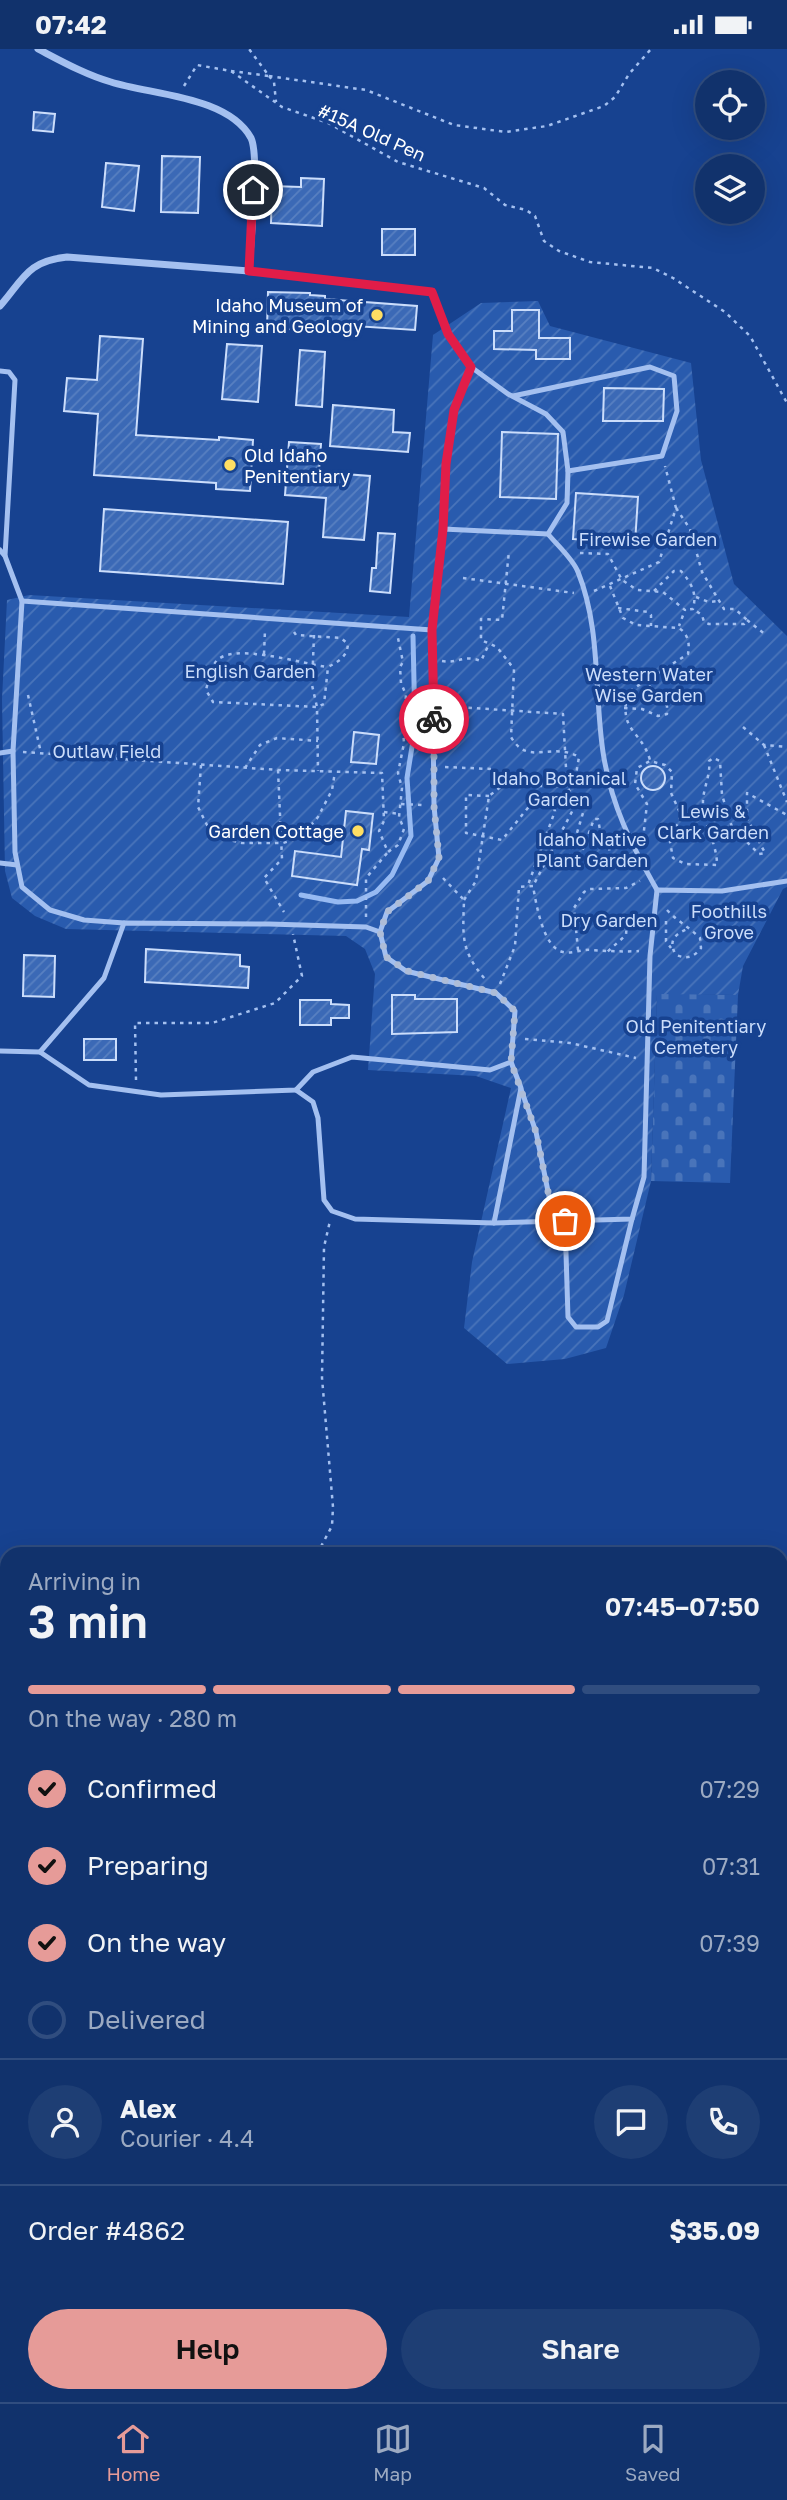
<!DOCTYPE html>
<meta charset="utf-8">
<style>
body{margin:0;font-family:"Golos Text",sans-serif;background:#1e3e74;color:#f1f3f6;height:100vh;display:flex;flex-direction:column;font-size:26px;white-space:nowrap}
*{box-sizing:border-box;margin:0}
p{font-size:23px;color:#9caac2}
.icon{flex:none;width:38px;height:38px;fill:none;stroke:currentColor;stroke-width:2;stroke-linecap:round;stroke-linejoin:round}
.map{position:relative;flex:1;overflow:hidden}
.panel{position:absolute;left:0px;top:1498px;width:788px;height:856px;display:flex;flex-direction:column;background:#11326c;border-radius:21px 21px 0 0;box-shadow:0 7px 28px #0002,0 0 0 2px #304d7f}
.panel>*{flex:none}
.buttons{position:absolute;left:695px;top:21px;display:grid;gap:14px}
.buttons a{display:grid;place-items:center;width:70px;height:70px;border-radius:50%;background:#11326c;box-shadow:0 7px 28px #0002,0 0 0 2px #304d7f;font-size:35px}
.pin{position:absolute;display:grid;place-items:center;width:60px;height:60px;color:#fff;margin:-30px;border:4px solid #fff;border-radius:50%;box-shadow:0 2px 7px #0007}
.courier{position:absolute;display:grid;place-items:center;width:70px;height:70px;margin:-35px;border:5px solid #e11d48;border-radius:50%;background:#fff;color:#222;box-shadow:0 2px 9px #0007}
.summary em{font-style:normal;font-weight:600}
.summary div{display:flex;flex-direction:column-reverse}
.summary{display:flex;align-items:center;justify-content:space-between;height:119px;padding:0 28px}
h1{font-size:46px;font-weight:600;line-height:52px}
.bar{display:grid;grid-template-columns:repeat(4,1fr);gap:10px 7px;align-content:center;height:84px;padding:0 28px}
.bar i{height:9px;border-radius:5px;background:#304d7f}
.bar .on{background:#e69b98}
.bar p{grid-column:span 4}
.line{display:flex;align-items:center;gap:18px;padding:0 28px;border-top:2px solid #304d7f}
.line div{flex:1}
.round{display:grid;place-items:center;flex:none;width:74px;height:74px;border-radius:37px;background:#1e3e74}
ol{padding:0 28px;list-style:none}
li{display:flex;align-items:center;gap:21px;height:77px}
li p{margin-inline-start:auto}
li .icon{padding:7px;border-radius:50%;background:#e69b98;color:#111;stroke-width:4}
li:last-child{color:#9caac2}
li i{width:38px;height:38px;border:4px solid #304d7f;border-radius:50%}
.cta{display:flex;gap:14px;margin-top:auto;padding:14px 28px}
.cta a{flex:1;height:80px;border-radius:42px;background:#e69b98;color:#111;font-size:28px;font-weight:600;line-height:80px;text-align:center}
.cta a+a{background:#1e3e74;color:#f1f3f6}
.status{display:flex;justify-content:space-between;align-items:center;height:49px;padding:0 35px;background:#11326c;direction:ltr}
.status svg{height:19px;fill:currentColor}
.dock{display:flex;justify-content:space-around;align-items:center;height:98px;border-top:2px solid #304d7f;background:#11326c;font-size:19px;color:#9caac2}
.dock a{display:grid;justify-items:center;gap:4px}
.dock .on{color:#e69b98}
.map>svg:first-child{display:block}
.cemetery{fill:url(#cemetery-stones)}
.park{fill:#295bae}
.garden{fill:url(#garden-furrows)}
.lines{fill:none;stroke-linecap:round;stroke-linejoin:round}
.stream{stroke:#97baf2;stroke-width:5}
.building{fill:url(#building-hatch);stroke:#cbddfb;stroke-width:2}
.path{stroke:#a4c0f0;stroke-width:2.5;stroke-dasharray:3.5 5;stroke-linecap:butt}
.lane{stroke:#a4c0f0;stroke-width:5}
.street{stroke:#a4c0f0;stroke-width:7}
.secondary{stroke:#d2e0fb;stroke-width:14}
.done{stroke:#aebdd8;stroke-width:7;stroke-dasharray:0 12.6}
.route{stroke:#e11d48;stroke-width:9}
.poi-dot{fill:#ffde63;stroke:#174290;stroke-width:2.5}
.labels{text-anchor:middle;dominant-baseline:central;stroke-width:7;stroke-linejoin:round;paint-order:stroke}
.street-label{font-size:18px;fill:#fff;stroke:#174290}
.poi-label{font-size:18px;fill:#fff;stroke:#174290;text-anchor:end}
.park-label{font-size:18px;fill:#cbddfb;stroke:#174290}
</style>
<div class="status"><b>07:42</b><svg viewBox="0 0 49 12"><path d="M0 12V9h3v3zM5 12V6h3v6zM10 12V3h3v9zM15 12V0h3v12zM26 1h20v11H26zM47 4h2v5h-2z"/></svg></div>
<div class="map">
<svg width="787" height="2353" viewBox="0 0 787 2353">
<defs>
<pattern id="cemetery-stones" width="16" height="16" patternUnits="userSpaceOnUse" patternTransform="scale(1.75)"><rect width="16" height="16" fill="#295bae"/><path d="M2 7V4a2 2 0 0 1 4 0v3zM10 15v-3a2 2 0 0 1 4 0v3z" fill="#4974ba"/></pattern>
<pattern id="garden-furrows" width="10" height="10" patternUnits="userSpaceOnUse" patternTransform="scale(1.75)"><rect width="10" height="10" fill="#295bae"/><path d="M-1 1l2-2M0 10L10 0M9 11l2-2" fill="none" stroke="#4974ba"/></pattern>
<pattern id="building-hatch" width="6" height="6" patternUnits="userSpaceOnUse" patternTransform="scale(1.75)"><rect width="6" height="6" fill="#3b69b6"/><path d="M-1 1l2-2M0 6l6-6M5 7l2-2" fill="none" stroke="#5880c1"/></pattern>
</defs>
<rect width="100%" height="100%" fill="#174290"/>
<path class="cemetery" d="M657,944l81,2 -8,188 -79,-2z"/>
<path class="park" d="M781,1916h6v437h-193v-6h186z"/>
<path class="garden" d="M538,252l12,25 141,37 10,97 33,124 53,52v251l-4,2 -40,77 -5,29 -81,-1 -6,187 -27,114 -18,53 -41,11 -58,5 -43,-36 8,-66 39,-174 -35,-12 -108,-6 7,-96 -10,-25 -19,-13 -280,-7 -31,-13 -23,-18 -7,-27 -3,-172 5,-99 22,-5 380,22 24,-282 48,-32z"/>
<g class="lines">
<path class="stream" d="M301,846l37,7 19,-1 19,-9 16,-17 19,-39 -4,-58 8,-50 -2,-92"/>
</g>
<g class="building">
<path d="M34,63l21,2 -2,18 -20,-2z"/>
<path d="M162,107l38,1 -2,56 -37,-1z"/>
<path d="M106,114l33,3 -5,45 -32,-4z"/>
<path d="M301,129l23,1 -2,47 -51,-3 1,-37 29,1z"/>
<rect x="382" y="180" width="33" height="26"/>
<path d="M268,243l42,1v2l15,1v3l92,7 -2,24 -106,-7 -1,7 -41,-2z"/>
<path d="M512,261h27v28h31v21h-34v-9l-42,-1v-18h18z"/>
<path d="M100,287l43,3 -7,96 83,5v-3l34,3 -3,51 -34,-2v-6l-122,-8 4,-61 -34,-3 3,-33 30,2z"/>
<path d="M227,295l35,2 -4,56 -36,-3z"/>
<path d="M300,301l25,2 -3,55 -26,-2z"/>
<path d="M604,339l60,1 -1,32h-60z"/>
<path d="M333,356l61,5 -1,22 17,1 -2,19 -78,-6z"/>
<path d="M502,383l56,2 -2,65 -56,-2z"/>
<path d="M289,393l32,2 -2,28 51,4 -6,64 -41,-3 3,-39 -41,-3z"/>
<path d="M576,444l62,4 -3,46 -62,-4z"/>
<path d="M104,460l184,13 -5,62 -183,-13z"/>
<path d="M378,484l17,1 -5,59 -20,-2 2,-23h4z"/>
<path d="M354,683l25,3 -3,29 -25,-2z"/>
<circle cx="653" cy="729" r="12"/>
<path d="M346,762l27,3 -4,36 -7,-1 -5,36 -65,-9 3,-25 46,6z"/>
<path d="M146,900l94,6v11l9,1 -1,21 -103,-6z"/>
<path d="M24,906l31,1 -1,41 -31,-1z"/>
<path d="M392,946h23v4h42v33l-65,2z"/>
<path d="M300,951h31v4l18,1v13h-18v7h-31z"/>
<rect x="84" y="990" width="32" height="21"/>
</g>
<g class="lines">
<g class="path">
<path d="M231,22l38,5 -20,-27"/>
<path d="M269,27l97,14 88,35 52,7 41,-6 57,-20 11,-9 14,-23 22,-25"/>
<path d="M269,27l5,6 2,20"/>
<path d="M184,37l13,-21 34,6 51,36 46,16 70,39 86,26 21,17 21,5 9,6 9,25 15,10 31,11 63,6 20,10 52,34 25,24 37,67"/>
<path d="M676,459l14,21 12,43 22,37h11l12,11 -3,4h-35l-5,-2 -2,-7 -9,-6"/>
<path d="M580,504l28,1 14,26 15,10 26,2 22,18 -6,16"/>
<path d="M463,529l111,15"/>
<path d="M610,537l13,32 13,7 43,3c9,6 11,15 9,26l-60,38c-10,40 13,37 22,68"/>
<path d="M594,542l65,-29 17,-54 -11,-42"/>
<path d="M654,542l20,-20h7c11,13 16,22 12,38l-8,1"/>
<path d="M696,548l13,5 10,-1"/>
<path d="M618,559l30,4 3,3v11"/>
<path d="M747,571l19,15"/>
<path d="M294,583l2,3 45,3 7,6c-1,13 -9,17 -20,23l-4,37 -7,3 -104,-5 -7,-12c2,-8 4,-19 9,-27 14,-23 90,2 113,4"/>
<path d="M314,586l-2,50 5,22 1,64"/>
<path d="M264,605l1,-24"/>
<path d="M442,612c17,3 20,-7 39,0l8,-17"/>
<path d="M28,646l13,58"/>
<path d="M405,655l18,1"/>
<path d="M443,657l120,8 4,72 9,18 -43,82"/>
<path d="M624,659l18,1 16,7 9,-2v-8l-22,-25"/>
<path d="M743,678l21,18 23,2"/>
<path d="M764,696l23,57"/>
<path d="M23,703l255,18 104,3 2,48 -5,10 9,21 10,-7 6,-16 -5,-12 3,-29 -4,-15 6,-30 -1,-14 3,-34 -5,-12 -1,-16 3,-5 -5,-24"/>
<path d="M201,716l-3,42 11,22 16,10 17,4h41l17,-5 18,-21 14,-27 3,-18"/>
<path d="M445,718l46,2 6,5 5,12"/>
<path d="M245,719l15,-23 17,-7 41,3"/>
<path d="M278,721l4,89 -18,19 20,34"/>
<path d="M489,747l-23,-1v38l36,7 29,-36 19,-2 5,9 -27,74"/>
<path d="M401,755l21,1"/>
<path d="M576,755l6,-6 4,5 -16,53 2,5 7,-1 15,-41h4l2,11 8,10 3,21 6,2 10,-7"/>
<path d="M384,763l16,2"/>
<path d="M643,790l4,-35 -12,-20 2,-16 13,-7 15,4 7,7 -1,21 10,22 -11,27 3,16 12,6 32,1c0,-22 -13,-39 -14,-60 -1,-15 8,-29 6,-44l4,-3 7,3 2,34 10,32 27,27 6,-1 -18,-35v-25l40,22"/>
<path d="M443,829l21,22c-1,35 -4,50 21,79"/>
<path d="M464,851l12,-19 13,-85 13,-10h72l5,-29c-28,-16 -51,10 -68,-20l3,-68 -17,-22 -16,-7v-21l21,1 7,-69"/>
<path d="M667,861c10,11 22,17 33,28l1,10c-8,10 -14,11 -25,7 -9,-15 0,-22 14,-27"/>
<path d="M366,868v-39l22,-26"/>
<path d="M666,872v20l5,7"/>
<path d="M576,873h51l-1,13 -20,18"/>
<path d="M578,901l-4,-42 10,-16 5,-3 37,-1 14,-7"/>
<path d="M500,935l15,-38 4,-59 14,-1c3,17 10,62 30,66 9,2 19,-3 28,-2 16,1 31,2 48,1"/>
<path d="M525,990l45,4 66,15"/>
<path d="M136,1031l-1,-57h77l63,-20 27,-27 -9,-42"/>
<path d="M317,1505l15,-28 1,-19 -11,-129 2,-131 6,-26"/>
</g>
<g class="lane">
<path d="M0,322l9,1 6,8 -10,176"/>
<path d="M513,347l137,-29 24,9 3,35 -15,45 -94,15"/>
<path d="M443,480l2,-65 9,-54 17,-43"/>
<path d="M548,485c10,12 25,25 30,38 23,57 16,120 25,180 8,53 28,92 54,138"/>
<path d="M0,501l5,6 17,45 -9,150 2,101 7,35 28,23 34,10 40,3"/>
<path d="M22,552l410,29"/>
<path d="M0,704l13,-2"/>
<path d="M0,814l17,2"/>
<path d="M0,1002l40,1 64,-74 20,-55 145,1 97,3 14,5"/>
<path d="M40,1003l49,33 72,10 135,-5 17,-18 39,-15 138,13 21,-8 4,-51 -19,-18 -90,-22 -20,-14 -6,-25 7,-20 41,-31 11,-23 -5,-52 -2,-176 11,-101 105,5 19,-31 1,-32 -5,-39 -17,-18 -38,-20 -37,-27 -23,-34"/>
<path d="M521,1040l15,43 18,89"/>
<path d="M296,1041l17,12 5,16 6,82 8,11 23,8 139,4 138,-4 12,-42 6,-221 7,-66 65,1 65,-10"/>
<path d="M565,1172l3,96 8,10h22l9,-6 25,-102"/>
<path d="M494,1174l27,-135 -10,-26"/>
</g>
<g class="street">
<path d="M38,0c23,12 48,26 73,33 41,13 117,14 140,56 9,19 -1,108 -2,133"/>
<path d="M0,257c24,-28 28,-45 67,-49l182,14 183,21 16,41"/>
</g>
<g class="secondary">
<path d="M0,2021l7,29"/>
<path d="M19,2353v-6"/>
</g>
</g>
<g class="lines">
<path class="done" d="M434,670v87l5,52 -11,23 -41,31 -7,20 6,25 21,14 89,22 19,18 -4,51 25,70 18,89h11"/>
<path class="route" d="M253,141l-4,81 183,21 16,42 23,33 -17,43 -8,54 -3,65 -11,101 2,89"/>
</g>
<g class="poi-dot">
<circle cx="377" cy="266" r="7"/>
<circle cx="230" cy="416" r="7"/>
<circle cx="358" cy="782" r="7"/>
</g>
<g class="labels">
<g class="street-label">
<text transform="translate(372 83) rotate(24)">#15A Old Pen</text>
</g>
<g class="poi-label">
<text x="363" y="256">Idaho Museum of<tspan x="363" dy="21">Mining and Geology</tspan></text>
<text x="244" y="406" text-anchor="start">Old Idaho<tspan x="244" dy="21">Penitentiary</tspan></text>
<text x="344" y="782">Garden Cottage</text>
</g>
<g class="park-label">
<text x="648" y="490">Firewise Garden</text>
<text x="250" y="622">English Garden</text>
<text x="649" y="625">Western Water<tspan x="649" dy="21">Wise Garden</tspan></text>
<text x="107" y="702">Outlaw Field</text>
<text x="559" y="729">Idaho Botanical<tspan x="559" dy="21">Garden</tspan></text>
<text x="713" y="762">Lewis &amp;<tspan x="713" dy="21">Clark Garden</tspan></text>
<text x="592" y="790">Idaho Native<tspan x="592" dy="21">Plant Garden</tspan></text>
<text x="729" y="862">Foothills<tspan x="729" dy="21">Grove</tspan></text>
<text x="609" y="871">Dry Garden</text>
<text x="696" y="977">Old Penitentiary<tspan x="696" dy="21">Cemetery</tspan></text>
</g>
</g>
</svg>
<div class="buttons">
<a><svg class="icon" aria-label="locate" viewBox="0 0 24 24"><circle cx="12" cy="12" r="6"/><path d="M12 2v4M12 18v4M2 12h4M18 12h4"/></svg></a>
<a><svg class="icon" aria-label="layers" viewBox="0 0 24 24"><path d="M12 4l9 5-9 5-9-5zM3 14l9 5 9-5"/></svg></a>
</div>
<div class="pin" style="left:565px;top:1172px;background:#ea580c"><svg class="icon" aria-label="bag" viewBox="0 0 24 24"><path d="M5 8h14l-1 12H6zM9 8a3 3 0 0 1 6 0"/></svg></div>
<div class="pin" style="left:253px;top:141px;background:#1f2937"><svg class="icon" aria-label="home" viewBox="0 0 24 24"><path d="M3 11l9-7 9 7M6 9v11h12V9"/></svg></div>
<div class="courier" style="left:434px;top:670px"><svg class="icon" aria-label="bike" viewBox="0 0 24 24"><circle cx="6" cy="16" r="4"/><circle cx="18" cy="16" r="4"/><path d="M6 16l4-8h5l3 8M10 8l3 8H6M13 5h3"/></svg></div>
<section class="panel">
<div class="summary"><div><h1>3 min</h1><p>Arriving in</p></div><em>07:45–07:50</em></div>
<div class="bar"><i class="on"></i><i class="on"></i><i class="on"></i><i></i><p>On the way · 280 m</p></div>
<ol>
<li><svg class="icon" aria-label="check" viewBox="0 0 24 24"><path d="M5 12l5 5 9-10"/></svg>Confirmed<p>07:29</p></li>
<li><svg class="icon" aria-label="check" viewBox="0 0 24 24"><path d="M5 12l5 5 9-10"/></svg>Preparing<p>07:31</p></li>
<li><svg class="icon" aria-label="check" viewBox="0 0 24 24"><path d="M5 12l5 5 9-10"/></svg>On the way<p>07:39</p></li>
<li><i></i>Delivered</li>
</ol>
<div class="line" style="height:126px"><a class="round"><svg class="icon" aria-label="person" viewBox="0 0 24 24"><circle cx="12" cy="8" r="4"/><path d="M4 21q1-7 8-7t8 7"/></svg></a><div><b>Alex</b><p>Courier · 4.4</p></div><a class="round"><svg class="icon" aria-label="chat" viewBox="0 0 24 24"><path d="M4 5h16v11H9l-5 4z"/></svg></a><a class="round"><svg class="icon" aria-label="phone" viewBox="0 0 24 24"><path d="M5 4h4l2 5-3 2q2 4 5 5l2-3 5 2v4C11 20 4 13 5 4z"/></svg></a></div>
<div class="line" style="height:91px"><div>Order #4862</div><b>$35.09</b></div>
<div class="cta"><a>Help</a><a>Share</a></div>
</section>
</div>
<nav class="dock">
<a class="on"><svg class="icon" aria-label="home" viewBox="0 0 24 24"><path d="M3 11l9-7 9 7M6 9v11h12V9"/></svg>Home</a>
<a><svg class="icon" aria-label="map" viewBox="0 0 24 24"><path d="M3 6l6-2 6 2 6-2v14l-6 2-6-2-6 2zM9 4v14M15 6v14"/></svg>Map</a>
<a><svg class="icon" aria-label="saved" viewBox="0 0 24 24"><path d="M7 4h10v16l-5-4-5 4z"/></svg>Saved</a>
</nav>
